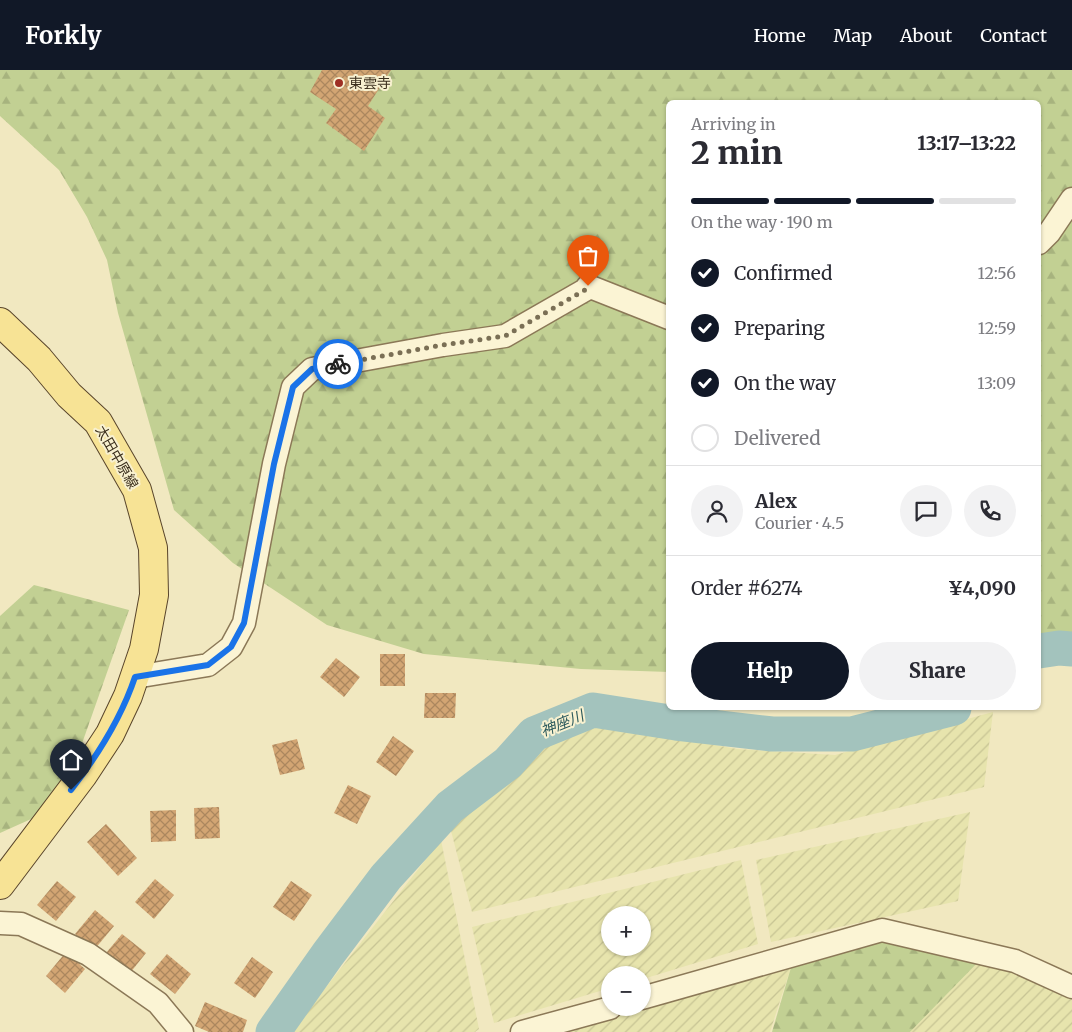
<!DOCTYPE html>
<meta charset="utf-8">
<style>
body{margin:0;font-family:Merriweather,"Noto Sans JP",serif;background:#f2f2f3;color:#2b2b33;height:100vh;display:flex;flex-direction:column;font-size:19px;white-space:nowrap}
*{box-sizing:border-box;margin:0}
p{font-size:16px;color:#7c7c81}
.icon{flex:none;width:28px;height:28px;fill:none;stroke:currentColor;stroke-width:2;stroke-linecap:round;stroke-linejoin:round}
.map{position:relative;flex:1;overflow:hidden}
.panel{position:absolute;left:666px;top:30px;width:375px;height:610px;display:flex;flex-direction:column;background:#fff;border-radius:8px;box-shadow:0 1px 4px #0004}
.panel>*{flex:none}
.controls{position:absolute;left:601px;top:836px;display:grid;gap:10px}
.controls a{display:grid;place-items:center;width:50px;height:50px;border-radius:50%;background:#fff;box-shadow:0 1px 4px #0004;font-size:25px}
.pin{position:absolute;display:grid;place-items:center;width:42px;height:42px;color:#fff;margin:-51px -21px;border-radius:50% 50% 50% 0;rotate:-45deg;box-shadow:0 0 5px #0007}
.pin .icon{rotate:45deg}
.courier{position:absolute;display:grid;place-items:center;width:50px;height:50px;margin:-25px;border:4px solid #1a73e8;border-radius:50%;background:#fff;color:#222;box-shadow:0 1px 6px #0007}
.summary em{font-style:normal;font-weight:800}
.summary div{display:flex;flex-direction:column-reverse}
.summary{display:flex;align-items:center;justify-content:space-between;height:85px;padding:0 25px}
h1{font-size:32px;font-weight:800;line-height:38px}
.bar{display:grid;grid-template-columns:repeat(4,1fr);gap:8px 5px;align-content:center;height:60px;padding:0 25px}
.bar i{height:6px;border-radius:4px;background:#e1e1e2}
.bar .active{background:#111827}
.bar p{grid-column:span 4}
.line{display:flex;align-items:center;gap:12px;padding:0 25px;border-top:1px solid #e1e1e2}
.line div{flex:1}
.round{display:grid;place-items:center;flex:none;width:52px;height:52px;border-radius:26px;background:#f2f2f3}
ol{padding:0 25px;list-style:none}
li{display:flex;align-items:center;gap:15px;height:55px}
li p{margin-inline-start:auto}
li .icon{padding:5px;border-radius:50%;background:#111827;color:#fff;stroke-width:4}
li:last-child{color:#7c7c81}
li i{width:28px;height:28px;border:2px solid #e1e1e2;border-radius:50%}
.button{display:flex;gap:10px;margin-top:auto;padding:10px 25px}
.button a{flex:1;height:58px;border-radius:30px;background:#111827;color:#fff;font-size:20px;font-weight:800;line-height:58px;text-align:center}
.button a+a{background:#f2f2f3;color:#2b2b33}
header{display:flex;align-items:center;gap:30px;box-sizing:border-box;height:70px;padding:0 25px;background:#111827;color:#fff}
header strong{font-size:24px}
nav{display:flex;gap:28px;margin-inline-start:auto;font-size:18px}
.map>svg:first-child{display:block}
.farmland{fill:url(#farmland-furrows);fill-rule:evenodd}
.forest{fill:url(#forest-firs)}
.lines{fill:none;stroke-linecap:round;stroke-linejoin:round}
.river{stroke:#a3c3bd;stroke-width:35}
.building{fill:url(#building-cross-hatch)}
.minor-casing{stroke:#8b7857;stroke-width:25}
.major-casing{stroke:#59452b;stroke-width:30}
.minor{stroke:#fbf4d4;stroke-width:22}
.major{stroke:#f7e395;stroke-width:28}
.done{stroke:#7a6f55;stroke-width:5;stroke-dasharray:0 9}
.route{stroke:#1a73e8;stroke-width:6}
.poi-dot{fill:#9e2f23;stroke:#f8f1d0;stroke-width:2}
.labels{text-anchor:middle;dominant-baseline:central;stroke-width:4;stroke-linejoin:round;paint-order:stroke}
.poi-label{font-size:14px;fill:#3a2e1c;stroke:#f8f1d0;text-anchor:start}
.street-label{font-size:14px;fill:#3a2e1c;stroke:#f8f1d0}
.water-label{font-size:15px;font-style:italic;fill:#2a585b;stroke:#f8f1d0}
</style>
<header>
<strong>Forkly</strong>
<nav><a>Home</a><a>Map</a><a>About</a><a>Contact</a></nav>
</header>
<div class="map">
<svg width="1072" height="962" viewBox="0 0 1072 962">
<defs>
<pattern id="farmland-furrows" width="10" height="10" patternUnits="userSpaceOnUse" patternTransform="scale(1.25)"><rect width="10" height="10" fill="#e7e4ad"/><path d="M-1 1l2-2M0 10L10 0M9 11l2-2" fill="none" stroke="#c7c494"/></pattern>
<pattern id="forest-firs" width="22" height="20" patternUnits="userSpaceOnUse" patternTransform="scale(1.25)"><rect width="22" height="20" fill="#c2d093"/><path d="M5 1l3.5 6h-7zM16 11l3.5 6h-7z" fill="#a7b37e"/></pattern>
<pattern id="building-cross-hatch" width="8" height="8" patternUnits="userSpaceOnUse" patternTransform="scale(1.25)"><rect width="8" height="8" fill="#d2a573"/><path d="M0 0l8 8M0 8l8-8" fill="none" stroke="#ab875e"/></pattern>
</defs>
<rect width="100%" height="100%" fill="#f1e8c0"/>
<g class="farmland">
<path d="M993,642l-9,75 -512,125 -22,-85 103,-89 55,-13 129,24 98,6z"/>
<path d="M970,742l-12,89 -187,41 -15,-82z"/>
<path d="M441,770l38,189 -4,3h-184z"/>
<path d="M741,790l17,84 -115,35 -1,-4h-32v13l-116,35 -22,-96zM610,845h32v33h-32z"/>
<path d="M986,884l86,22v56h-162z"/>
<path d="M792,894l-22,68h-215l86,-24z"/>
</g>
<g class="forest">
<path d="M0,0h1072v574l-33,10v-552h-370v570l-88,-3 -157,-15 -97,-29 -94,-62 -59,-53 -56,-197 -11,-53 -20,-43 -28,-47 -59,-54z"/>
<path d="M34,515l95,25 -69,196 -60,27v-217z"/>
<path d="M882,860l104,24 -76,78h-138l20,-68z"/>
</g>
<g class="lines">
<g class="river">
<path d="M1039,581l20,-3 13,1"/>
<path d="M273,962l55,-78 58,-77 64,-70 58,-44 26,-29 59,-24 83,13 96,11h80l102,-26"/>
</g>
</g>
<g class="building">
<path d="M322,0h69l-23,36 17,12 -21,33 -38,-28 10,-14 -26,-17z"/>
<rect x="380" y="584" width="25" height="32"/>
<path d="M336,588l24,19 -16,20 -24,-20z"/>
<path d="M425,623h31l-1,25h-31z"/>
<path d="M393,666l21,15 -18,25 -20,-14z"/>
<path d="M297,669l8,30 -25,6 -8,-30z"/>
<path d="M348,715l23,11 -14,28 -23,-11z"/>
<path d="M219,737l1,31 -25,1 -1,-31z"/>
<path d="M176,740v31l-25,1 -1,-31z"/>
<path d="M106,754l31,34 -19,18 -31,-34z"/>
<path d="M155,809l19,16 -20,24 -19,-17z"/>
<path d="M57,811l19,16 -20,24 -19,-16z"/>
<path d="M291,811l21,14 -18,26 -21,-14z"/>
<path d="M95,840l19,16 -20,24 -19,-16z"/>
<path d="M122,864l24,19 -16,20 -24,-20z"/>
<path d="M66,882l19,17 -20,24 -19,-17z"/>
<path d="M167,884l24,20 -16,20 -25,-20z"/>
<path d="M252,887l21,15 -18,26 -21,-15z"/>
<path d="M205,932l42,18 -4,12h-34l-14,-6z"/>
</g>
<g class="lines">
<g class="minor-casing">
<g id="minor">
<path d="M1039,173l10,-10 23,-34"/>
<path d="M135,607l73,-12 23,-18 13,-24 30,-159 19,-77 19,-18 131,-24 62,-9 80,-46 3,-4 81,32"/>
<path d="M0,853l21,1 67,30 70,49 24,29"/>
<path d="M642,928l240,-68 133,31 57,26"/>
<path d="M522,962l88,-24"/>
</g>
</g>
<g class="major-casing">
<path id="major" d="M0,252l39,37 30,36 29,27 39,68 16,58 1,47 -10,54 -16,47 -18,38 -27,41 -83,110"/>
</g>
<use href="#minor" class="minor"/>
<use href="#major" class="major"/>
</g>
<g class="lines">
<path class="done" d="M338,294l105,-19 62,-9 80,-46 3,-4"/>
<path class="route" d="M71,720c27,-35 50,-71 64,-113l73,-12 23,-18 13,-24 30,-159 19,-77 19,-18 26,-5"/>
</g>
<circle class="poi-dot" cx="339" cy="13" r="5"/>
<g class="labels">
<g class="poi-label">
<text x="349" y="13">東雲寺</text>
</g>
<g class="street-label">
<text transform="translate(117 387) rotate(60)">太田中原線</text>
</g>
<g class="water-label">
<text transform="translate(562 653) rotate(-22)">神座川</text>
</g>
</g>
</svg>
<div class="controls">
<a>+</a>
<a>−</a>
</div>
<div class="pin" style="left:588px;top:216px;background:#ea580c"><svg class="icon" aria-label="bag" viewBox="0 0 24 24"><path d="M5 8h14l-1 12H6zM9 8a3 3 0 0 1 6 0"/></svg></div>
<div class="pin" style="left:71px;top:720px;background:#1f2937"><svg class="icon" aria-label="home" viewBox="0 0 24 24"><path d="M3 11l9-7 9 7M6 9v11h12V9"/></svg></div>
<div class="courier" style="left:338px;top:294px"><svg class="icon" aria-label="bike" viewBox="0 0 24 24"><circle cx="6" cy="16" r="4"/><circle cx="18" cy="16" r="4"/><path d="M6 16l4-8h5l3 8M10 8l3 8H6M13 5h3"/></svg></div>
<section class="panel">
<div class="summary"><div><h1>2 min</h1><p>Arriving in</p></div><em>13:17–13:22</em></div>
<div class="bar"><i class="active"></i><i class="active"></i><i class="active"></i><i></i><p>On the way · 190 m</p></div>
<ol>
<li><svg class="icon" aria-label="check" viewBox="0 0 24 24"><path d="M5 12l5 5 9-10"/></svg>Confirmed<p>12:56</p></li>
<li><svg class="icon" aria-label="check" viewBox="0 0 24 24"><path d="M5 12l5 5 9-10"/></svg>Preparing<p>12:59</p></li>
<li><svg class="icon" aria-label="check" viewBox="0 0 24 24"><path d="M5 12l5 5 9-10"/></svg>On the way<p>13:09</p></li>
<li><i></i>Delivered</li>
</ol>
<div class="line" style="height:90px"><a class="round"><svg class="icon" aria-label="person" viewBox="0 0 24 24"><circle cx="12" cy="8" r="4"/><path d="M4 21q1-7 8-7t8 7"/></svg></a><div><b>Alex</b><p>Courier · 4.5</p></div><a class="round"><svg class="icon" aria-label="chat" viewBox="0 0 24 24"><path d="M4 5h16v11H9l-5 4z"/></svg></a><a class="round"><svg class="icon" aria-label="phone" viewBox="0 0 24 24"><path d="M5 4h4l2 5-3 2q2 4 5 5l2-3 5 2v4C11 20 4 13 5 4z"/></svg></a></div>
<div class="line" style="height:65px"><div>Order #6274</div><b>¥4,090</b></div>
<div class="button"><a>Help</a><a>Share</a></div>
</section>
</div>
